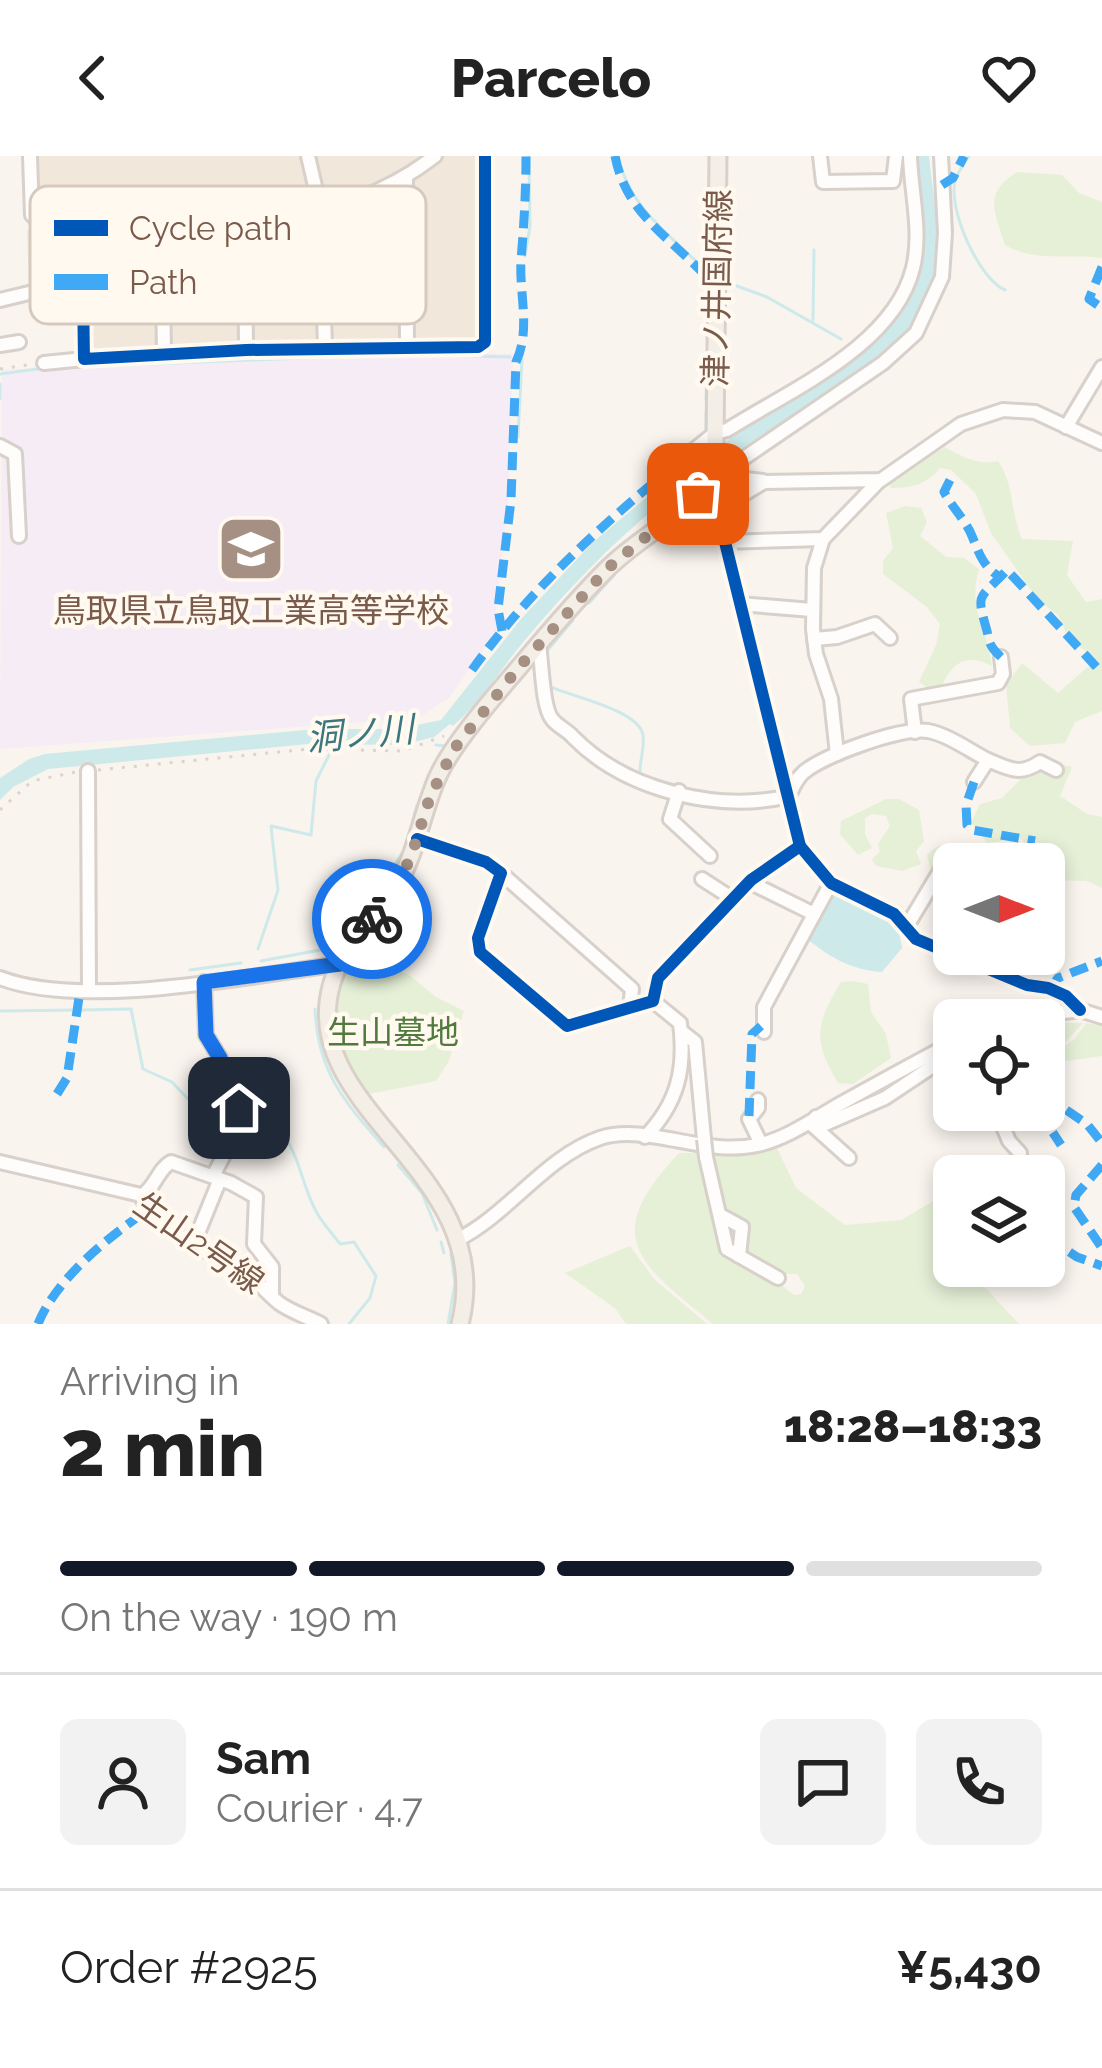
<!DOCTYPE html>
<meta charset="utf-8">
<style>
body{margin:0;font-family:Raleway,"Noto Sans JP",sans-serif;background:#f2f2f2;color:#222;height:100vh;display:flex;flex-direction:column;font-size:45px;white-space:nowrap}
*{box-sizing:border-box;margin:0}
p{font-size:39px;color:#767676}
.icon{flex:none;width:66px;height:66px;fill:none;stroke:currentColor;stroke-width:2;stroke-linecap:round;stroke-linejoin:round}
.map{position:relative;height:1168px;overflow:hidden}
.panel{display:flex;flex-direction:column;background:#fff;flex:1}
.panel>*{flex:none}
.needle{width:78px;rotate:90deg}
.fabs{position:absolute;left:933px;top:687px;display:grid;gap:24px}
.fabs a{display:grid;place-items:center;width:132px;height:132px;border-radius:18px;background:#fff;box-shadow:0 6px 18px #0003;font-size:60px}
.pin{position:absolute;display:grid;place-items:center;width:102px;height:102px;color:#fff;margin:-51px;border-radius:24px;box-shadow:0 6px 18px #0006}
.courier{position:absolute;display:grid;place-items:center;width:120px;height:120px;margin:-60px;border:9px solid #1a73e8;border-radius:50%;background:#fff;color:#222;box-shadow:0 3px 15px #0007}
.head em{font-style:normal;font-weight:800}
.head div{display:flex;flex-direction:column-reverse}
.head{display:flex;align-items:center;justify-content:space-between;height:204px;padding:0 60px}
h1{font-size:78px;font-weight:800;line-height:90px}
.bar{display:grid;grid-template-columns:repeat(4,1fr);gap:18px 12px;align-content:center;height:144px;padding:0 60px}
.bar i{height:15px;border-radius:9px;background:#e0e0e0}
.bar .on{background:#111827}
.bar p{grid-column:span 4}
.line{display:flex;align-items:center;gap:30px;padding:0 60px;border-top:3px solid #e0e0e0}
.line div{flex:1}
.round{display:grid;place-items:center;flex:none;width:126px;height:126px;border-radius:18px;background:#f2f2f2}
header{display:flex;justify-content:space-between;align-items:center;height:156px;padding:0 60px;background:#fff;font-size:54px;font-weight:800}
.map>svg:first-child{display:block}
.residential{fill:#f2e7db}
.education{fill:#f5ecf5}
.green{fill:#e6f0d7}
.water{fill:#cee9ea}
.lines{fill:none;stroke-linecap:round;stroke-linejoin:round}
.stream{stroke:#cee9ea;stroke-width:3}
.minor-casing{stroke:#d8d0ca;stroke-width:18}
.major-casing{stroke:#dad0ca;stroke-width:21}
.path{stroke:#dbd3ce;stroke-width:3;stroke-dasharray:3 9;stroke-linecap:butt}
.minor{stroke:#fefdfc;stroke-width:12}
.major{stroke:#f3eee6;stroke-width:15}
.minor-bridge-casing{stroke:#d8d0ca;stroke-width:18;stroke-linecap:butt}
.minor-bridge{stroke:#fefdfc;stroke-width:12}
.quiet{stroke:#3fa9f5;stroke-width:9;stroke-dasharray:18 9;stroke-linecap:butt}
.cycleway-casing{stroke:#fff9f0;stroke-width:20}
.cycleway{stroke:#0057b8;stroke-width:12}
.done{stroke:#a69083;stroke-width:12;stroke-dasharray:0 21.6}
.route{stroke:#1a73e8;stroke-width:15}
.labels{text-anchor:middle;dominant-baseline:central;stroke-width:9;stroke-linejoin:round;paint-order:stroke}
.street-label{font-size:33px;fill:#7a5a4a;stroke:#fff9f0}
.poi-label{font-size:33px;fill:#7a5a4a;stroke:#fff9f0}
.park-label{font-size:33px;fill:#527a3e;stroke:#fff9f0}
.water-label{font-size:36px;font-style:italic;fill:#3c7780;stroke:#fff9f0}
.key{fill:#fff9f0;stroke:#d7c9be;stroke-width:3}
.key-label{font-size:33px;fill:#7a5a4a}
</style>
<header><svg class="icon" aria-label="back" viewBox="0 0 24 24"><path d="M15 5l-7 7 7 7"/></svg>Parcelo<svg class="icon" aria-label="heart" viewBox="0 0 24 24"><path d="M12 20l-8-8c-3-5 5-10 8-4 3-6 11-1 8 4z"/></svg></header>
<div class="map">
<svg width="1102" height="1168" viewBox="0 0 1102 1168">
<rect width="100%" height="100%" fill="#f9f4ee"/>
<path class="residential" d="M36,0h444l1,178 -7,7 -80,-2 -296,15 -10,-9 -1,-125 -44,-1 -7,-6z"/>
<path class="education" d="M398,195l115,3 -5,147 -13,117 2,12 -48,68 -31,20 -418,31 2,-379z"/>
<g class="green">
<path d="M1017,16l45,3 17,18 23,9v56c-33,-5 -67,5 -97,-13 -10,-33 -23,-51 12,-73z"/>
<path d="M71,73l6,6v53l-48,1 -2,-59z"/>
<path d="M945,291c15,9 35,19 53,14 17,25 12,51 24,78l51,2 -6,34 19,27 16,-3v112l-27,11 -10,21 -35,3 -20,-18 -4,-43 16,-22 36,30 33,-29 -6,-14 -15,-8 -12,-27 -20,-15 -47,-67 -15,-39 -25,-24 -11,-2c-14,17 -29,20 -49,20l-2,-7z"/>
<path d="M905,350l16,2 6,14 -7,14 26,21 18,1 15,11c-12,43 9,58 13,97 -26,-13 -40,-4 -51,22l-12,1 -10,-7 17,-37 4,-21 -13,-17 -44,-33v-13l10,-13 -7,-35z"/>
<path d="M1054,607l18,4 -12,29 27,18 15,3v71l-14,-7 -44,-1v-16l-101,-2 -9,7 -4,-2 -3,-12 9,-8 11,-3c34,18 47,17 82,3l-9,-9 -33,5 -16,-21 9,-18 22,-6 23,-23z"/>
<path d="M886,643h13l20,11 5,31 -8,10 5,13 -19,7 -26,-5 -4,-7 8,-7 -2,-8 12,-18 -4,-10 -14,-2 -7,4v16l7,14 -14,7 -18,-21 1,-13z"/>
<path d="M359,797l50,22 27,22 28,14 -15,50 -13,20 -72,14c-28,-50 -39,-84 -15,-138z"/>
<path d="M853,825l15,3 3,28 15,22 5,24 -38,26 -15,-1c-26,-44 -22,-59 3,-101z"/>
<path d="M1044,866l39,1 -24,26 15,-9 12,-17 16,3v30l-58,8z"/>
<path d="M776,990l20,42 49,37 56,-5 53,-31v77h20l3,13 42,45h-306c-76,-62 -113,-87 -34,-171h23l23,97 19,11 -1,4 30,13 21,17 7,-1 4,-8 -8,-12h-22l-34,-19 3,-29 -23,-13 -13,-59 29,2z"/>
<path d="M630,1090l24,33 53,45h-81l-11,-16 -50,-35z"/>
</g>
<g class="water">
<path d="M918,0h11c3,35 13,76 8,112 -12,85 -139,146 -206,189l-3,-2c-75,47 -139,110 -198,179 -26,30 -47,66 -77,92l-3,-2 -16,13 -32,8 -94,-1 -260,25 -35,18 -13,13v-22l29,-19 16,-5 271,-25h82l43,-9 80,-101 71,-76 90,-75 5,1 48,-34 -1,-4 122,-76 38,-32 14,-24 17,-54z"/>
<path d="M834,730l64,41 4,21 -20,24c-31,-2 -53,-15 -76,-34z"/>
</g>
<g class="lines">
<g class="stream">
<path d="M618,0c11,53 54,80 89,116"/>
<path d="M969,0c-5,8 -12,17 -14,25 -7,29 24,98 50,109"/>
<path d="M710,16v-16"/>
<path d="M710,29v33"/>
<path d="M525,100l5,-30 -1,-70"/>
<path d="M709,114l1,-35"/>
<path d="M726,126l41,15 74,42"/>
<path d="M813,164l1,-70"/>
<path d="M54,212l345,-14 111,3"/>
<path d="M0,218l45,-6"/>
<path d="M0,228v15"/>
<path d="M706,244l3,-112"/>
<path d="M706,272v-17"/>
<path d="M518,281l4,-78"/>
<path d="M589,447l25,-28"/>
<path d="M546,496l27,-32"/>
<path d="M551,531c19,9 88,23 92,48 2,13 -4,27 -3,40l63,18"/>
<path d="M436,589l11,1 -10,14"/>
<path d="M425,629l3,-10"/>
<path d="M407,685l10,-36"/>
<path d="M391,714l11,-17"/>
<path d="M374,740l11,-17"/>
<path d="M258,793l20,-59 -7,-64 40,9 5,-54 14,-28"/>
<path d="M261,805l70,-13 16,-14 19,-30"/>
<path d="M190,814l51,-7"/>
<path d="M315,853c3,64 29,92 69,138"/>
<path d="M81,854l50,-1 12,60 29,13 16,17 37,8"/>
<path d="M0,855l75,-1"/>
<path d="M252,957c50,20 43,61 65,100 6,11 16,21 23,31l14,-2 22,34 -6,22 -21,26"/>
<path d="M398,1009l24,28 15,37"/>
<path d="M441,1086l3,11"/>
<path d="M448,1168l7,-41 -4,-29"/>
</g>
<g class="minor-casing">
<g id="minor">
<path d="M30,0l2,59 9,8c135,1 281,21 394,-67"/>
<path d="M308,0l13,56 4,136"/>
<path d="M820,0l3,26 70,-1 3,-25"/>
<path d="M406,22l1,167"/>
<path d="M82,67l2,136 162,-9 232,-3 7,-5v-186"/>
<path d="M162,68l2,130"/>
<path d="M245,69l1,125"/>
<path d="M0,144l29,-7 54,-3"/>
<path d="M0,189l19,-3"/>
<path d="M44,207l40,-4"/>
<path d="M1066,271l36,-60"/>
<path d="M0,290l15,8 4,82"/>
<path d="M675,309l40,-32 12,-3c63,-40 167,-84 186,-162 9,-36 -2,-76 -3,-112"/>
<path d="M708,319l20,-6 155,-106 33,-30 26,-56 3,-44 -4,-77"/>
<path d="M712,319l51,6"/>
<path d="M697,338l19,17 9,31 75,304 31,37 63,31 22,25 111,46 21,3 18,8 14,14"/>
<path d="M716,355l48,-29 117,-2 80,-56 42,-14 32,2 67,31"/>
<path d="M823,383l-9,29 -1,61 3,25 15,45 6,55"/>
<path d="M725,386l98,-3 57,-59"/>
<path d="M739,448l73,6"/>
<path d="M814,483l23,-2 38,-13 15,14"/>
<path d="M539,489c3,17 3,62 13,74 5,7 15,11 21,18 52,53 144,76 216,59 4,-9 7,-17 15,-24 21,-17 97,-45 124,-41 21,4 42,20 60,29l-14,22"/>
<path d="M915,576l-4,-33 87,-16 5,-9 -2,-17"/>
<path d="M988,604c21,9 32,16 52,2l16,8"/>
<path d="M88,615l1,220"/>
<path d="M679,635l-9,28 40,37"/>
<path d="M417,683l69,23 15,11 -23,65 2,14 87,74 86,-25 5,-23 93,-98 49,-34"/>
<path d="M501,717l131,116 -2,19"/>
<path d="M702,723l31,20"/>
<path d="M749,726l65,32"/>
<path d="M907,770l33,-55"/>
<path d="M0,822c82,32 250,-2 340,-14"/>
<path d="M204,826l2,53 14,23 7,44 18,13 -32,61"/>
<path d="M1002,864l78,-10 22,7"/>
<path d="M681,875l14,11 9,97"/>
<path d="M764,876v-25l67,-124"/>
<path d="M933,905l21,12"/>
<path d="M758,944v8l-9,11 12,25"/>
<path d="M996,954l13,31 11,12"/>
<path d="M816,961l7,8 62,-27 51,-34"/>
<path d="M810,967l39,35"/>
<path d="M645,981c32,-33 41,-67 35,-114l-27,-22"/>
<path d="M706,1001l21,92 51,29"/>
<path d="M0,1006l141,33c12,36 65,54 96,72 17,9 27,24 42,36 12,9 29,14 42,21"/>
<path d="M141,1040c14,-8 17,-27 30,-34l60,21 25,14 -2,47 18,23v27"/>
<path d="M720,1059l22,12 -3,29"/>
<path d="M457,1084c52,-26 88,-83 143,-102 47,-15 105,19 157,7 29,-6 57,-26 83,-41 38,-21 76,-42 114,-62"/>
<path d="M194,1087l26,-64"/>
</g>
</g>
<g class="major-casing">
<path id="major" d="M460,1168c39,-153 -166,-214 -128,-341 11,-38 45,-65 65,-98 21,-35 25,-75 42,-111 15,-32 58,-81 82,-109 27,-32 55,-65 85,-95 48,-48 93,-51 109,-126l3,-288"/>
</g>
<g class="path">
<path d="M0,213l34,-5"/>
<path d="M98,614l211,-21 94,2 41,-15"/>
<path d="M0,654l32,-29 44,-9"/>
</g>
<use href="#minor" class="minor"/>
<use href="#major" class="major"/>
<g class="minor-bridge-casing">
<path id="minor-bridge" d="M704,983l2,18"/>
</g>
<use href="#minor-bridge" class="minor-bridge"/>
<g class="quiet">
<path d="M615,0c11,57 53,80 91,120l10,1"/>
<path d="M942,29l11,-7 11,-22"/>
<path d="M1102,111l-13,32 13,9"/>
<path d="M950,324l-6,12c8,15 22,29 28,44 7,17 11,31 28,41"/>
<path d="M502,475l-4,-22 13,-109 5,-138c15,-32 3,-68 5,-102 3,-35 5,-69 5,-104"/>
<path d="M1001,501c-11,-10 -11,-12 -14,-26 -11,-40 -9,-30 20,-61l95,103"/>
<path d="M472,514c56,-78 129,-145 203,-205"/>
<path d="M974,626l-8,23 1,20 5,5 63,11"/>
<path d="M1050,833l8,-11 44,-17"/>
<path d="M1014,861v3"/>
<path d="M57,938l10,-16 13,-87"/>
<path d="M1044,939l43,29 15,19"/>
<path d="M1038,954l23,35"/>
<path d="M749,960l3,-82 9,-8"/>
<path d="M1102,1009l-26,30 -2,12 28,41"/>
<path d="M1047,1081l30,20 25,9"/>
<path d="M38,1168c18,-45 70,-87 110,-114"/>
</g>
<g class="cycleway-casing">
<g id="cycleway">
<path d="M82,67l2,136 162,-9 232,-3 7,-5v-186"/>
<path d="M697,338l19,17 9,31 75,304 31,37 63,31 22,25 111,46 21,3 18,8 14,14"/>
<path d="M417,683l69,23 15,11 -23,65 2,14 87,74 86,-25 5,-23 93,-98 49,-34"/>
</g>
</g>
<use href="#cycleway" class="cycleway"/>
</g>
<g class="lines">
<path class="done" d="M372,763l38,-59 20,-63 24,-48 65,-82 89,-99 90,-74"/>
<path class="route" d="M239,952l-12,-6 -7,-44 -14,-23 -2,-53 136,-18 32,-45"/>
</g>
<defs>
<g id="school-square" transform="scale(3.45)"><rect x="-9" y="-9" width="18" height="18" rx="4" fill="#a69083" stroke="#fff9f0"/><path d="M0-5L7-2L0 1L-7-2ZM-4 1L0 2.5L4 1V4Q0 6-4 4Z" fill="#fff"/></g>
</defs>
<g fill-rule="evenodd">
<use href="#school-square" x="251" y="393"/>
</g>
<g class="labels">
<g class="street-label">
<text transform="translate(717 132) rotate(-89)">津ノ井国府線</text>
<text transform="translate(199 1087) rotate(35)">生山2号線</text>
</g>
<g class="poi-label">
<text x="251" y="454">鳥取県立鳥取工業高等学校</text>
</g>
<g class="park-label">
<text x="393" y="876">生山墓地</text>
</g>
<g class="water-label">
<text transform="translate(360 577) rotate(-5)">洞ノ川</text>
</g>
</g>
<rect x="30" y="30" width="396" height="138" rx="18" class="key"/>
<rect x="54" y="64" width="54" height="16" fill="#0057b8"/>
<rect x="54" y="118" width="54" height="16" fill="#3fa9f5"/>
<g class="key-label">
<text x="129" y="84">Cycle path</text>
<text x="129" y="138">Path</text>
</g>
</svg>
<div class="fabs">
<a><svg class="needle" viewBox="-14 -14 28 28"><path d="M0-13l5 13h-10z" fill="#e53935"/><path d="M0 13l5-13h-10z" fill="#767676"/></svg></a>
<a><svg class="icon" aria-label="locate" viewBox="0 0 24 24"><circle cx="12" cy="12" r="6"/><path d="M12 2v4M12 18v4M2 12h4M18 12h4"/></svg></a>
<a><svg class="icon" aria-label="layers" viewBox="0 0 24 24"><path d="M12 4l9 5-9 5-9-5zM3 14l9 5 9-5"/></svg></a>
</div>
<div class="pin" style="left:698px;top:338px;background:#ea580c"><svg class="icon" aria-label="bag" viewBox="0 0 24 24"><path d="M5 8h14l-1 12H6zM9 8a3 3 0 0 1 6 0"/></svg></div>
<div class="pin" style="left:239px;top:952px;background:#1f2937"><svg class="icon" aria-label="home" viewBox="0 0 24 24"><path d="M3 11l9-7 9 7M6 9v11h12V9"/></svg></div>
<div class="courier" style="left:372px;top:763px"><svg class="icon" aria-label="bike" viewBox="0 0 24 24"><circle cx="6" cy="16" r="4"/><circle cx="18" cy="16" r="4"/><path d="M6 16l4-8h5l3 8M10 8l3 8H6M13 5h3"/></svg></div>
</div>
<section class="panel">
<div class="head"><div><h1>2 min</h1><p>Arriving in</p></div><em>18:28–18:33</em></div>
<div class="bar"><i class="on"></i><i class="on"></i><i class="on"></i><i></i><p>On the way · 190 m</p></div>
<div class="line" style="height:216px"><a class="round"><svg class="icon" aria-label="person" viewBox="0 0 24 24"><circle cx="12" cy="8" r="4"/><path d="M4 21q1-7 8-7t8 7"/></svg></a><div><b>Sam</b><p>Courier · 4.7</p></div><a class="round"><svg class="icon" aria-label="chat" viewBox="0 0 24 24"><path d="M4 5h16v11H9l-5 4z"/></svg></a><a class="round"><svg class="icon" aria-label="phone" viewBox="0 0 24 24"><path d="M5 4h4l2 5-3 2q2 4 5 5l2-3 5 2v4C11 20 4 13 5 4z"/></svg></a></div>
<div class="line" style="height:156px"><div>Order #2925</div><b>¥5,430</b></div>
</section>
